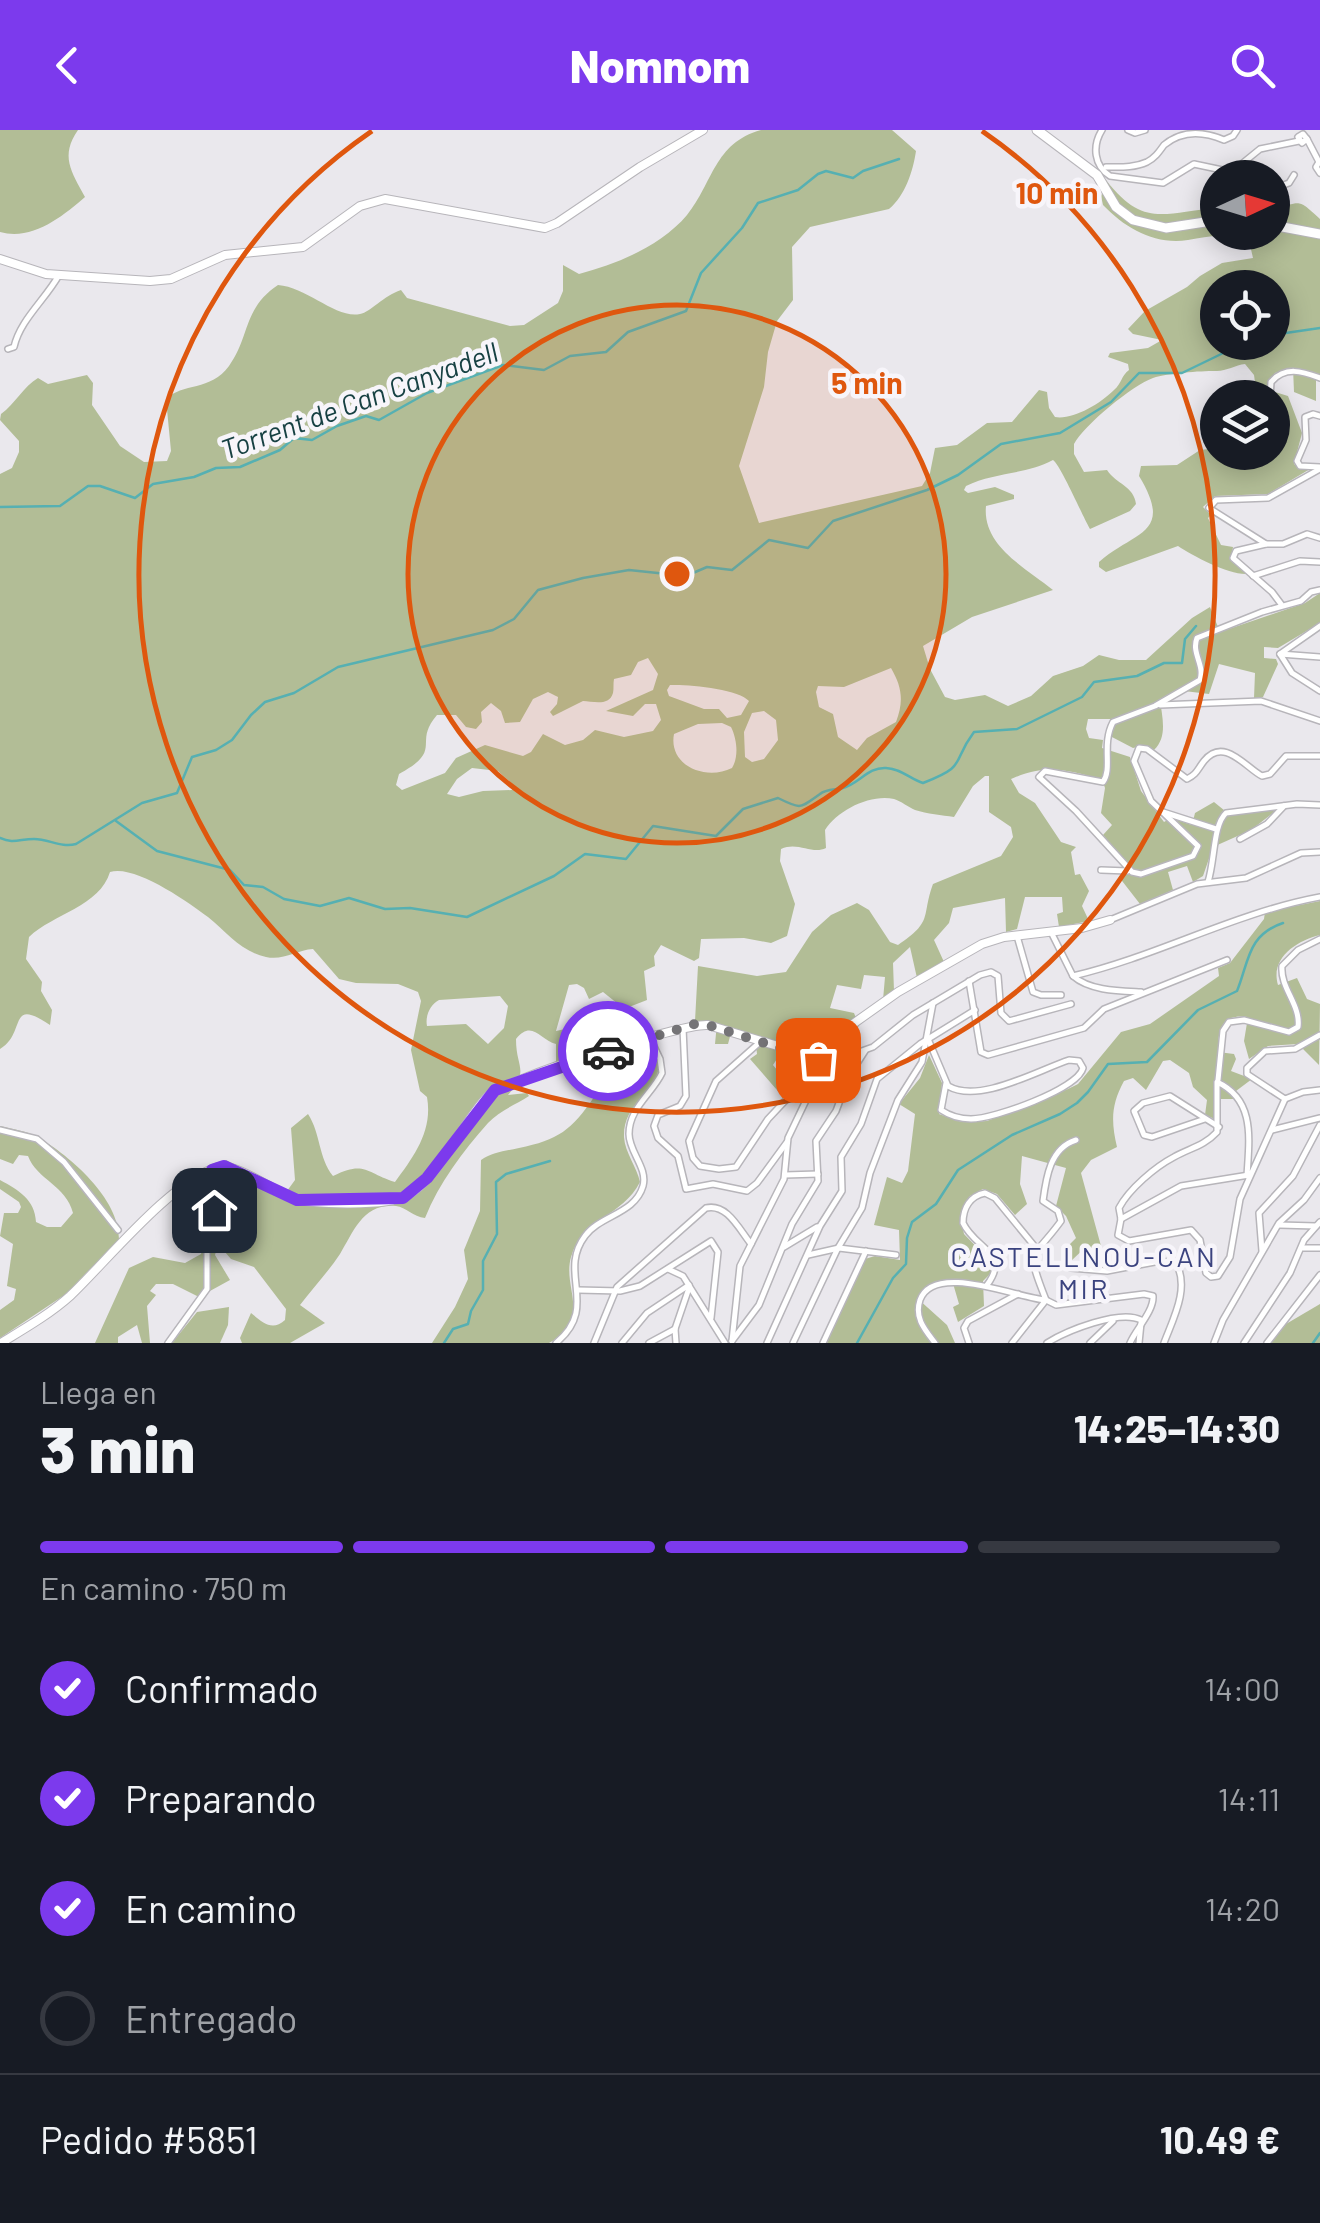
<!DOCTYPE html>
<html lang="es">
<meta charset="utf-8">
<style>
body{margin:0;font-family:Barlow,sans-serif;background:#242831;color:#f1f3f6;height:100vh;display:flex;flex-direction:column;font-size:38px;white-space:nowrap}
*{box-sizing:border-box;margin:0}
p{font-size:32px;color:#9ea1a6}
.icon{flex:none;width:55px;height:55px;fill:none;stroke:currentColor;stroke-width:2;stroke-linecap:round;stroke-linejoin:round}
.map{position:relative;height:1213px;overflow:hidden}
.side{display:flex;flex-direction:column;background:#171b24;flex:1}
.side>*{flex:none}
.needle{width:65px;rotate:86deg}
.tools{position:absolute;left:1200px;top:30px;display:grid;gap:20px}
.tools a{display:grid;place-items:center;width:90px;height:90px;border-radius:50%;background:#171b24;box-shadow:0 5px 25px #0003;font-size:50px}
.pin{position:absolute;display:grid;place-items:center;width:85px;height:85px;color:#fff;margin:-42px;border-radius:20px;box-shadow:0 5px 15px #0006}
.courier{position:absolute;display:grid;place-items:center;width:100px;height:100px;margin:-50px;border:8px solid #7c3aed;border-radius:50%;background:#fff;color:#222;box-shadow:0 2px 12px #0007}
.overview em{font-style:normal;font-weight:800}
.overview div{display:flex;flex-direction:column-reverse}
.overview{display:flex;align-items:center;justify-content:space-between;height:170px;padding:0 40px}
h1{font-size:65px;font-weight:800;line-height:75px}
.bar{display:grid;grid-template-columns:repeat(4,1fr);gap:15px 10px;align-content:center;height:120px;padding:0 40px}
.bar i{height:12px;border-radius:8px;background:#363941}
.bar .active{background:#7c3aed}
.bar p{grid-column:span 4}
.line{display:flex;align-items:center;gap:25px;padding:0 40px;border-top:2px solid #363941}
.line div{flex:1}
ol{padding:0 40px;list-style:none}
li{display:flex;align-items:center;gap:30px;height:110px}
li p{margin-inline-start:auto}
li .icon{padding:10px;border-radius:50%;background:#7c3aed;color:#fff;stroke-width:4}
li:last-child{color:#9ea1a6}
li i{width:55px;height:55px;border:5px solid #363941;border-radius:50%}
header{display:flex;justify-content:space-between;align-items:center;height:130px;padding:0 40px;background:#7c3aed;color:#fff;font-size:45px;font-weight:800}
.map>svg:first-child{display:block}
.green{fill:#b2bd96;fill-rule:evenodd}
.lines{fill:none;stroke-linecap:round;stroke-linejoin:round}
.stream{stroke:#56b0b2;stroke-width:2.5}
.minor-casing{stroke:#b7b5ba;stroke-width:8}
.tertiary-casing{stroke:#b7b5ba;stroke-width:10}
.secondary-casing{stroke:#b7b5ba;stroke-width:11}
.minor{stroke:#fff;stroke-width:5}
.tertiary{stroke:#fff;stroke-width:8}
.secondary{stroke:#fff;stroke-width:9}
.done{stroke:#757477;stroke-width:10;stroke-dasharray:0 18}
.route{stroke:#7c3aed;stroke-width:12}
.ring{fill:none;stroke:#df570e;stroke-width:5}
.labels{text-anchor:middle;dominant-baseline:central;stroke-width:9;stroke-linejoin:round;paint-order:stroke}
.water-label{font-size:28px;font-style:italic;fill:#174143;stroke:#f7f5fa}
.neighbourhood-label{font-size:28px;letter-spacing:2.5px;fill:#3b437f;stroke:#f7f5fa}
.centre{fill:#df570e;stroke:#f7f5fa;stroke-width:5}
.ring-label{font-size:30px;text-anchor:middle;font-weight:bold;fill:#df570e;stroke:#f7f5fa;stroke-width:9;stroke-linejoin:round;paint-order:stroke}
</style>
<header><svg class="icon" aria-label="back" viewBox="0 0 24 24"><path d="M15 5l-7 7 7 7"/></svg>Nomnom<svg class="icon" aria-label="search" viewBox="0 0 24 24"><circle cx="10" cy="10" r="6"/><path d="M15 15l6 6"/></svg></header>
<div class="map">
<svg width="1320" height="1213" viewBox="0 0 1320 1213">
<rect width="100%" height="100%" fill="#eae8ed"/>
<g class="green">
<path d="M0,0h78c-18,26 -7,41 7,67 -23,20 -53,44 -85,35z"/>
<path d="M761,0h131l24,21c-3,20 -11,45 -27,58l-79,18 -18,20 1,53 -16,21 -9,31 -4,35 -25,79 20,57 163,-37 8,-13 5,-25 22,-3 30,-22 25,-1 27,-32 8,2 2,16 6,9c17,3 44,-12 59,-27 8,-7 7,-14 15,-20l-1,-6 -20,-7 2,-4 38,-5 14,-8 -29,-6 -5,-5 17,-18 42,-24 13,-11 22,-13 31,-5 -3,-13c-22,-13 -38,-9 -62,-5 -33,5 -62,-11 -85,-35l-2,-9 5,-16c38,49 58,32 111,28l1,24h54l1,-24c30,-5 23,-11 47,11v156h-4v26l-22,-9 -1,-24 -18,5 -10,16 23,7 14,37 -8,31 6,5h10l-42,25 -53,2 -12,11 8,8 -3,3 13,27 12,2 -2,14 16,13c-18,1 -54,-18 -69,-28l-72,26 -7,-5v-5c35,-31 76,-27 40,-86l2,-10 36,-1 23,-15 17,-2 1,4h54v-54l-15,-1 -3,-22 -9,-11c-10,1 -20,8 -30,7 -15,0 -47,2 -62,7 -20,7 -69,47 -79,66v10l10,18 23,-2c9,14 27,16 29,34l-6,7 -40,18c-8,-14 -29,-63 -37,-69 -28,15 -59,12 -87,26l-2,4 4,3 27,-6 19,8v4l-28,7c-4,40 40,62 67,84l-81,27 -49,29 7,23 15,28 10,3 30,-5 23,11 23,-10 22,-20 30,-10 16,-11 20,5h27l46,-42 18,-11 10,25 85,-29 15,-10v30l-42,25 -14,-1v11l12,1 2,5 -15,33 -9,1 1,-25 -36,-9 -10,30 -33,-4 -16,9c2,19 8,37 -6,51l-8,-5 -13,3 -23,-12 5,-11 -5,-6h-22l-2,10 3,9 14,2 -1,8 28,9 11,34 23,31 7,-4 21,7 3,-12 19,-11 16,13 48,-6 -27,21 -38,17 -10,29 -10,6 -6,-16 -19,6 5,18 -33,14 -21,-27 9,-12 -25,-30 9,-10 -11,-12 4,-25 -3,-9c-37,-9 -55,-16 -91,0l8,14 16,10 26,39 15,5 -5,5 4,23 5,-1 9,17 -7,15 7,15 -30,6 -2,-13 6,-2 -1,-15h-37l-8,32 -11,3 -1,-34 -52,10 -4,15 -15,17 10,22 -27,16 -7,-31 -17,16 1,28 -11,9 2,-23 -21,-2 -3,14 -24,-4 -7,23 24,5 5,13 -14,11 9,15 -30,10 -12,-13 -26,-4 -13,20 19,23 -9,9 -33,-38 7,-5 -2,-17 -23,-8 -4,15h-13l2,-21 -22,-2 3,-55 59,10 29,-4 26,-40 19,-17 26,-12 12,7 21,32 8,3c36,-24 23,-28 35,-61l68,-28 12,-19 -2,-10 -22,-15v-36h-4l-12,10 -19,31c-12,-2 -27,-3 -39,-7 -7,-3 -14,-9 -21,-11 -24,-5 -56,11 -69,31l1,18c-14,7 -28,-7 -45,1l-1,12 15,43 -8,32 -16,7 -27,-5 -43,1 -2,19 -5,3 -33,-16 -7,11 1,10 -11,5 3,29 -18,7 30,61c-5,26 -36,36 -35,69 1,16 13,30 16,45 -17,34 -58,37 -69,75 -9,32 22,60 -22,86h-117l23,-36 13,-28 -4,-29 16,-39 1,-51c12,-8 24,-9 38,-12 39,-8 53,-18 75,-51 11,-17 19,-32 15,-52l-53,21v-22c-16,-4 -24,-25 -40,-5 0,30 14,30 -8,56l19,-2 2,3c-14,9 -30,15 -41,27 -25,28 -49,60 -63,95 -12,-1 -19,-11 -29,-12 -33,-3 -42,25 -56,48 -12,18 -27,34 -40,51l25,18 -35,20h-48l-2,-5 11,-25c11,9 21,19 34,7l1,-11 -32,-42 -23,-8 -13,-15 -3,11 15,25 -31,17 -26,-13h-17l-6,7 6,4 -9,11 3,37h-8l-5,-18 -19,12v6h-23l34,-75 24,-11 32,6 16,-9c9,-24 19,-62 4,-84l21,-10 61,31 8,-11 -4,-52 17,-14c13,20 10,43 25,62 32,-16 33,-3 62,6 19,-26 38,-51 32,-85l-7,-6 -9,-41 10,-49 -3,-9 -20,-8 -42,-1 -17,-4 -26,-30c-16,1 -30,12 -47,8 -26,-6 -38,-24 -58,-40 -21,-16 -74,-53 -98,-45 -10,34 -57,42 -81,65l-3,22 16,23 -1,9 11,19 -2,15c-43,-29 -23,8 -50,24v-575l12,-6 7,-16v-11l-19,-21 1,-6c14,-10 23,-28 37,-36l10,6 39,-9 6,8 -1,22 28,41 24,16 23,-1 4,-10 -5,-52c16,-16 45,-8 63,-33 21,-29 14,-58 49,-81 29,2 58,34 82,29 11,-2 23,-18 41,-24l6,8 103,28 14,-1 34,-22 5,-12v-26l16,9c38,-10 82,-28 108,-59 26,-32 27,-72 74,-85zM1218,158h54v54h-54zM648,528l10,16 -5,16 -47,21 27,5 12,-12h11l5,16 -8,11 -29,6 -29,-7 -12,10 -18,5 -22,-11 -12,18 -8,4 -38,-11 -29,13 -11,15 -43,17 -6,-5 3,-11c46,-25 13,-30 38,-59h19l10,12 10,2 6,-7 -1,-10 10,-9 10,8 4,12 15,-1 13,-23 15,-7 10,5 -1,7 -7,8 3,4 30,-15c9,0 26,6 30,-8 1,-5 0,-9 1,-14l17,-4 7,-13zM891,538c11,19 13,33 5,54l-29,16 -10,12 -19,-13 -5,-23 -14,-7 -3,-15 2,-6 26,1zM670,555c18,-1 69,4 79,16l-8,14 -14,3 -8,-9h-15l-35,-13 -2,-6zM764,581l12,9 2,20 -14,19 -12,3 -7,-5 -1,-25 8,-19zM722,593l9,4c6,12 8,30 1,41 -26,13 -64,-2 -58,-34l24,-10zM472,638l26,3 13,12 1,7 -29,1 -24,6 -12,-3 10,-15zM577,854l7,4 5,11 14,-7 20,16 2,8 -69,15 13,-46zM500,866l8,10 -4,22 -16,16 -22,-20 -39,2c-2,-10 3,-21 12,-26z"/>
<path d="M1320,771v34c-24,6 -50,23 -42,50l19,-7 10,21 13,5 -1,61 -21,-21 -30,2 -19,13 -5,-18 4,-24c-27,-4 -30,13 -30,35l16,2 2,5 -5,12 21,8 -20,15 3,5h-22l2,20 -10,-4 2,-15 -14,-13 -4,-14 -19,-13 -7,1 -17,29 -13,-12 -9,3c-13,24 -13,40 -7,66l-26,13 -10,13 20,73 -10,7 -3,-8 -17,16 -7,-11 12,-12 -10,-22 -10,-10 10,-38 -44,-12 -2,28 7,20 -12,11 -18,-21 -14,-5 -13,7 -10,18 4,20 29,30 -1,8 -9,9 1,25 -26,16 -5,-15 6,-3 -7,-24 -27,7 -8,11 30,27 8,18h-128l38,-84 10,-3 25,4 -1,-30 -25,-5 13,-48 15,6 6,-12 7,-57 -16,-10 21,-26 9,-23 13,28 -3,31 23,8 25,-1 81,-32 10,-5 43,-52 29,-8 69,-48 -1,-8 12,-5 34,-44 1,-7z"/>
<path d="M0,996c12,3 27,5 38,11 33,20 81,61 81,102l-53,55 -66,44v-28l14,-10 2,-11 -9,-3 6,-42 -13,-8 4,-23h14l3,-6 -2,-5 -19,-13v-9c19,10 35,20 36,42l11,5h14l12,-14c-7,-28 -36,-33 -45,-57l-9,-1 -6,9 -13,-5z"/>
<path d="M1320,1174v39h-49l15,-19z"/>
<path d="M229,1177l-1,18 -8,18h-48l25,-31z"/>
</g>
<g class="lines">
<g class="stream">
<path d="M1272,205l48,-7"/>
<path d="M0,377l60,-1 28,-20h12l35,12 18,-14 41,-7 22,-9 24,-1 40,-17 14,-12 18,2 25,-14 29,-10 13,4 48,-27 76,-28 41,5 26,-14 36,-4 22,-20 58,-21 15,-38 41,-45 16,-25 40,-13 20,-16 8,-3 27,7 10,-7 36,-12"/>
<path d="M116,691l41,30 73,19 14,15 19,2 21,12 36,7 29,-8 36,11 25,-1 57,9 87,-41 31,-22 41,5 27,-33 63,10 27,-27 35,-11c24,12 22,10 42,-4 6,-5 16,-4 23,-6 17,-5 25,-21 43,-20 16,1 24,11 37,15 46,-18 27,-19 51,-51l43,-3 65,-32 12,-15 43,-6 27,-13h18l3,-24 11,-13"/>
<path d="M0,708c13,6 20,1 34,1 15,0 27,9 42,5l66,-41 35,-10 15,-36 24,-7 16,-10 19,-25 14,-13 29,-9 44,-26 155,-37 21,-11 24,-29 45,-12 46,-8 57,6 21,-9 25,3 37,-30 39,8 25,-27 94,-31 31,-15 43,-31 59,-11 51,-31 28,-29h43l64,-31"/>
<path d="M444,1213l9,-14 15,-5 3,-13 12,-21v-29l14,-27 -1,-52 10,-8 44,-13"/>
<path d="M857,1213l36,-65 13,-14 1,-26 5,-16 24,-18 22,-34 54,-35 48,-21 17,-11 11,-11 20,-28 39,-2 51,-52 39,-19c12,-29 10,-56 46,-68"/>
<path d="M1313,1213l7,-10"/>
</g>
<g class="minor-casing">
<g id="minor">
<path d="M1102,0c-10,16 -8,36 8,46l53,7 31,-19 33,7"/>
<path d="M1128,0l7,3 10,-3"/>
<path d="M1303,4l4,5 -5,4 -4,-6z"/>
<path d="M1307,9l12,23 -3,5 4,6"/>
<path d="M1106,37c14,0 28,1 41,-5 8,-4 12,-10 17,-17 18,-15 39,-14 60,-5l9,-4 4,-6"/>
<path d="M1229,39l4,3 -2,3 -5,-3z"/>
<path d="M1233,41l27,-22 39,-8"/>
<path d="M1272,59l17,-6 5,-8"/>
<path d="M8,219l6,-2c6,-27 31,-47 45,-72"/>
<path d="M1270,268l1,-16c14,-16 31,-11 49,-4"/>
<path d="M1272,278v19"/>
<path d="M1320,286l-7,-2 -8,3 1,23 -9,21 3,5 20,1"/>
<path d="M1320,339l-52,29 -52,2 -7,8 57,36h17l24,-10 13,4"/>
<path d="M1266,414l-30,7 -3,7 39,34 9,12"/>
<path d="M1253,446l47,-15 20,1"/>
<path d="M1320,460l-9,2 -10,9 -39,11 -65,26c-6,15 8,27 3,42l-45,26 -42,16c-12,23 0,46 -10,60l-58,-11 -6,6 37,34 56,61 9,2 52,-18 5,-10 -47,-45 -17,-40 5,-13 8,1 40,30c10,-5 10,-9 17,-18 20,-25 42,7 58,15l8,-2 16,-18h34"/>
<path d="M1320,496l-40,28 12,19 28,18"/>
<path d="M1280,524l40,3"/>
<path d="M1160,575l101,-4 59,20"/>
<path d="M1163,682l53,17"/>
<path d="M1240,709l27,-15 17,-18"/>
<path d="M1101,740l27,1"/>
<path d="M1208,752c7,-22 5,-57 18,-69l71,-9 23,1"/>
<path d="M1110,790l87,-36 49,-6 55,-25 19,-1"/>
<path d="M1051,802l22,44c85,-20 161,-63 247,-79"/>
<path d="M1017,806l16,56 8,3h20"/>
<path d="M1073,846c17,15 47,15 68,16"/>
<path d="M969,851l12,71 7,3 96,-27 20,-19 123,-49"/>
<path d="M683,898l3,68 -6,10 -22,9 -4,11 4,12 20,18 8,33 27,-5 34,7 10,-8 30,-41"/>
<path d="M928,909l20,47c31,18 88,-15 121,-26l10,1 4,7c-5,21 -89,51 -112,51 -11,0 -21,-3 -30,-9l5,-27"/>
<path d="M760,912l-44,39 -27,60 4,17 7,8 19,3 17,-2 32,-48 49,-52 56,-20 40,-32 67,-40 11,-3 7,4 3,37 8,8 62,-17"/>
<path d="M1218,950l5,-49 6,-9 15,-2 45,12 9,-5c3,-22 -18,-39 -16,-61l16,-16 22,-11"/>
<path d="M1285,969l-38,-25v-6l18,-17 30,-2 25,-14"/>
<path d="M1285,969l18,-7 17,-2"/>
<path d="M1205,989l-53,18 -8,-2 -10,-24 9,-8 27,-7 49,31"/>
<path d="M0,1000l37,9 27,23 54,68"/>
<path d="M1272,1000l48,-12"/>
<path d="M1076,1010c-26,8 -30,38 -33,61l15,10 3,10c-29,40 -36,26 -15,79l10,5 88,-11 9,2c1,15 -17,33 -23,47"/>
<path d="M785,1045l33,-1"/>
<path d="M1247,1046c2,-36 9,-76 -30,-94v50c-13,14 -27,16 -43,25 -19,10 -45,32 -55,51l2,11 -3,16 11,6 62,-11 9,10 6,33 5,4 7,-1 12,-19 10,-58 45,-100"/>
<path d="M1121,1089l60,-33 68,-11"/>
<path d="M1279,1095l37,1"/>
<path d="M784,1117l33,-20"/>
<path d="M1303,1118h17"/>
<path d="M1262,1121l-3,-38 34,-37 27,-51"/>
<path d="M808,1125l31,-7 57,7"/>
<path d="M1071,1138l36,3 53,-10 16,2c14,25 -3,56 -12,80"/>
<path d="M668,1139l15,7 42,67"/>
<path d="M987,1155c24,-32 -12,-36 -24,-62 0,-15 7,-27 22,-30l10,5 41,50"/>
<path d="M578,1160l42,1 20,-5 71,-45 7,11 -7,66"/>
<path d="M732,1211l27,-36 33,-81 26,-43 -2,-40 20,-30 13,-35 16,-25"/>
<path d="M732,1211l8,-75 44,-87 4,-41 22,-46 7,-25v-15"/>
<path d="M168,1213l39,-54v-38l15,-84"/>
<path d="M556,1213c44,-36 1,-70 29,-107 15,-21 50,-22 58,-50 5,-18 -14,-34 -14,-52 0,-26 23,-40 33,-61l-2,-14 -11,-23"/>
<path d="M594,1213l23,-56 89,-79c21,-5 33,21 45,36"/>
<path d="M622,1213l25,-30 42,-28"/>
<path d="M649,1213l26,-14"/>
<path d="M676,1213l-1,-14 14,-41"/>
<path d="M767,1213l53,-117 22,-35 -1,-34 20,-33 16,-45 43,-35 55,-34"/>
<path d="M793,1213l45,-95 24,-40 8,-35 28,-73 24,-38 11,-59"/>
<path d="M823,1213l43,-92"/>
<path d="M935,1213c-10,-13 -21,-25 -15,-43 14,-39 100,-1 126,0"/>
<path d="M969,1213l-5,-15 4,-7 50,-27"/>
<path d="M1012,1213l34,-43"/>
<path d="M1047,1213c19,-12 73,-34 94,-23"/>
<path d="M1090,1213l23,-22"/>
<path d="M1139,1213l2,-20"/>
<path d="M1214,1213l9,-23 56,-97 25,-23 16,-22"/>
<path d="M1244,1213l46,-70 14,-33 16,-18"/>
<path d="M1267,1213l53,-68"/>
</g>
</g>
<g class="tertiary-casing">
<g id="tertiary">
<path d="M0,129l46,15 104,7 21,-2 54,-24 78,-8 57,-41 25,-7 160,29 12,-5 83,-56 63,-37"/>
<path d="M1,1213c23,-14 49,-29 69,-47 36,-34 101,-115 148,-129 17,-5 57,25 75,31 20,7 95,8 113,-2 33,-17 55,-72 81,-99 15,-17 195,-74 221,-72l93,28h11l86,-61 84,-48 22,-7 78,-9 28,-8"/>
</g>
</g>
<g class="secondary-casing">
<g id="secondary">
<path d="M1037,0l60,45 19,32 17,13 33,8 52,-8"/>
<path d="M1272,95l48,9"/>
</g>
</g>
<use href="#minor" class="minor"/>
<use href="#tertiary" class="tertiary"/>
<use href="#secondary" class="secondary"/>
</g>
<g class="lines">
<path class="done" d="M608,921l87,-27 13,1 72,23 21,5 16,-1 1,8"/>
<path class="route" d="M214,1080l6,-22 -8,-18 12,-4 73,34 106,-2 24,-20 68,-88 113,-39"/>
</g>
<circle cx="677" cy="444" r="269" fill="#df570e" fill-opacity=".12"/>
<g class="ring">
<circle cx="677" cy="444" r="269"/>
<path d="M982 1A538 538 0 1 1 372 1"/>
</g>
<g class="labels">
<g class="water-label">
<text transform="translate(359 270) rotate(-20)">Torrent de Can Canyadell</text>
</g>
<g class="neighbourhood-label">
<text x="1084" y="1126">CASTELLNOU-CAN<tspan x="1084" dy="32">MIR</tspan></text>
</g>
</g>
<circle cx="677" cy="444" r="15" class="centre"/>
<g class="ring-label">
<text x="1057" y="74">10 min</text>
<text x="867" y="264">5 min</text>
</g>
</svg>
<div class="tools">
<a><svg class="needle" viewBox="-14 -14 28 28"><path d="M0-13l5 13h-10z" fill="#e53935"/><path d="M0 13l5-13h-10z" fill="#9ea1a6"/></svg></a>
<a><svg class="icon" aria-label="locate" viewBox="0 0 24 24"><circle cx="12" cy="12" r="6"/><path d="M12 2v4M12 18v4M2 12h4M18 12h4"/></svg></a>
<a><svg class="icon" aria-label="layers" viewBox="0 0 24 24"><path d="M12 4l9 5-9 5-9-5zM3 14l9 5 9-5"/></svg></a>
</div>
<div class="pin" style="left:818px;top:930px;background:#ea580c"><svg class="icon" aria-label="bag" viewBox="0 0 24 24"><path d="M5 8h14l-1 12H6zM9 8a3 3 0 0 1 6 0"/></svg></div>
<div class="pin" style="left:214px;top:1080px;background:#1f2937"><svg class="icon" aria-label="home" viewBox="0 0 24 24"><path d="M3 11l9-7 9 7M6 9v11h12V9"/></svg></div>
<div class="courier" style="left:608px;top:921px"><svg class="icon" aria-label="car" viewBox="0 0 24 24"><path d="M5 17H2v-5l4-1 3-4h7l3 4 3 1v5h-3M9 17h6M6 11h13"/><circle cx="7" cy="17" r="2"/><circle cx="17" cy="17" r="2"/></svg></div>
</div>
<section class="side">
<div class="overview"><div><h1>3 min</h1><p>Llega en</p></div><em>14:25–14:30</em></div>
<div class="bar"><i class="active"></i><i class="active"></i><i class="active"></i><i></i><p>En camino · 750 m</p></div>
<ol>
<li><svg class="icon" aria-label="check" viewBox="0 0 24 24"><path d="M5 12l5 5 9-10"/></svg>Confirmado<p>14:00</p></li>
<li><svg class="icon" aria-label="check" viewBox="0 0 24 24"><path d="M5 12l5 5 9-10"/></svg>Preparando<p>14:11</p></li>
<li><svg class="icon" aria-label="check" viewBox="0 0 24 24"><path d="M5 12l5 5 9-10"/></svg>En camino<p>14:20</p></li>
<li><i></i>Entregado</li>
</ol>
<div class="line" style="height:130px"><div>Pedido #5851</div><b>10.49 €</b></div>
</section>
